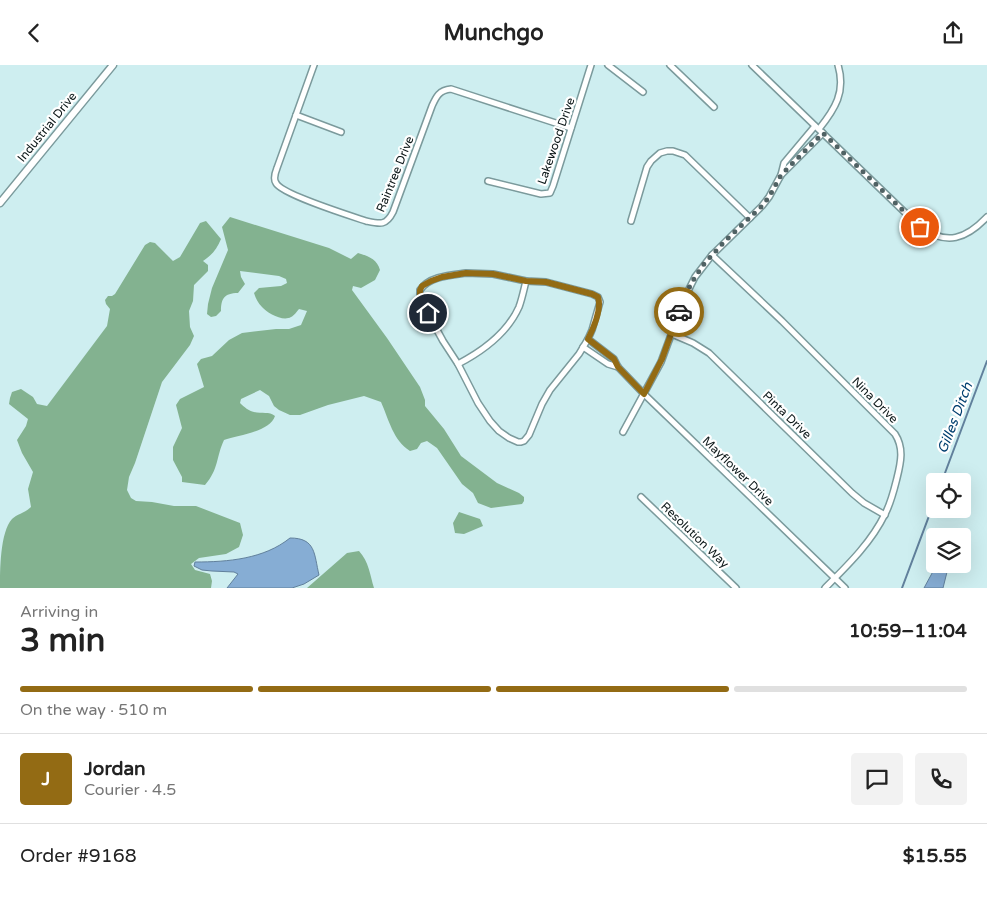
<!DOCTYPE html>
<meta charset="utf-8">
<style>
body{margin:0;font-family:"Varela Round",sans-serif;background:#f2f2f2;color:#222;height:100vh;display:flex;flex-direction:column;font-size:19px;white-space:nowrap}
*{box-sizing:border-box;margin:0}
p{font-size:16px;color:#767676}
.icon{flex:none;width:28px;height:28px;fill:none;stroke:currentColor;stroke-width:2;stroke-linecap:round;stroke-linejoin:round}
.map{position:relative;height:523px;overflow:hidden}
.panel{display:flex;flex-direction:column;background:#fff;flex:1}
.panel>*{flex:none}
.fabs{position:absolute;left:926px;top:408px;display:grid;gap:10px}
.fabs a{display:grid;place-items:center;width:45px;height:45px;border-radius:5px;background:#fff;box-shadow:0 5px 20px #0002;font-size:25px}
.pin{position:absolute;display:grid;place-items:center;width:42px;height:42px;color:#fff;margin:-21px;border:2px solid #fff;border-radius:50%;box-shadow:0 1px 5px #0007}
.courier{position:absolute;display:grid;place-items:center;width:50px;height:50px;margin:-25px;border:4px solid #936b14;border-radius:50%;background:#fff;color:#222;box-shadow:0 1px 6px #0007}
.summary em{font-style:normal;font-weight:700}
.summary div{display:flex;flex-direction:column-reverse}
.summary{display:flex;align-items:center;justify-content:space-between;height:85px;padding:0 20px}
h1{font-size:32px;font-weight:700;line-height:38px}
.bar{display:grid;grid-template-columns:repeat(4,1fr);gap:8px 5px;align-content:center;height:60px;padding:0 20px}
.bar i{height:6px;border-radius:4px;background:#e0e0e0}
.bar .selected{background:#936b14}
.bar p{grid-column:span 4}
.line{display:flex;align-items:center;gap:12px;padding:0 20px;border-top:1px solid #e0e0e0}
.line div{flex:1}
.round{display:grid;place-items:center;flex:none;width:52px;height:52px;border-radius:5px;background:#f2f2f2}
header{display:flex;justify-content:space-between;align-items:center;height:65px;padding:0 20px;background:#fff;font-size:22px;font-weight:700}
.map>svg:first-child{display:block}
.forest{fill:#83b290}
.water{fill:#86add4;stroke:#61809c}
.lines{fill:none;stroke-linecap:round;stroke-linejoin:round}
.stream{stroke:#61809c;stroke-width:2}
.minor-casing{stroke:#7b9a9c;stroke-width:8}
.tertiary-casing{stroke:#7b9a9c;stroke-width:9}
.minor{stroke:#fff;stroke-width:5}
.tertiary{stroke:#fff;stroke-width:6}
.done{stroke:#506264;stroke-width:5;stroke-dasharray:0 9}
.route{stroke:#936b14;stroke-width:6}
.labels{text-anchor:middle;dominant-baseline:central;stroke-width:4.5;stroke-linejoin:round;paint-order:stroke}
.street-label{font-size:12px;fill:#0c1718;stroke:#fff}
.water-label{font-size:14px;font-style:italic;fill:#003f6f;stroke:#fff}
</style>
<header><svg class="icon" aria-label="back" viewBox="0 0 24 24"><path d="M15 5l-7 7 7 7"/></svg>Munchgo<svg class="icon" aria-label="share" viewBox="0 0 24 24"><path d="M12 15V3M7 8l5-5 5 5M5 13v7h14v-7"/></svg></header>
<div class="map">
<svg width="987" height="523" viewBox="0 0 987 523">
<rect width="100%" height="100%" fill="#ceeef0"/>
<g class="forest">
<path d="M230,152l99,31 22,11 7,-6c10,3 19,6 22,17l-5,10 -14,8 -8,-2 -1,4 35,48 33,49 5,13v6l19,23 17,27 36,27 22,10 5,4v4l-2,3 -31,4 -13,-5 -5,-10 -11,-9 -25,-36 -10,-7 -6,2 -4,6 -7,2c-17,-11 -21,-31 -29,-49l-17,-6 -36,9 -28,10h-10l-11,-5 -5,-4 -5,-10 -9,-6 -19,9 -1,4c4,4 9,8 14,9 8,2 15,-1 21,4 -5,16 -37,19 -51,24 -8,17 -5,29 -19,45l-23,-3v-5l-9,-17v-13l9,-19 -6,-23 4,-6 24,-12 -7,-23 4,-5 11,-3 17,-16 13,-7 34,-4h13l12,-4 6,-14 -8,-2c-2,2 -5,7 -8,8 -8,5 -24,-4 -29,-10 -4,-4 -6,-8 -8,-14l5,-5 22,-2 6,-3 -1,-4 -7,-3 -39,-5 1,6 4,7 -7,9c-14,0 -17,6 -17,18l-5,5 -5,1 -4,-3 1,-10 4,-16 16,-38 -6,-23z"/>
<path d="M206,156l15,18c-4,10 -9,16 -18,22l5,4v6l-14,14 -1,16 -4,10 1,16 4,9 -4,9 -28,37 -27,81 -6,14 -2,13 4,8 5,3 16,1 22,4h22l44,17 3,12 -4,12 -13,7 -27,4 -8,6 4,6 15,4 2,7 -1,7h-211c0,-17 0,-56 12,-69 5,-5 13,-6 19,-12l-3,-18 5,-17 -11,-19 -5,-13 9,-14 2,-7 -19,-15 1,-6 2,-6 9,-3 12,8 4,7 10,2 60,-80 3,-17 -4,-5 -1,-4 3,-4h4l3,-2 30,-49 5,-3 5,1 18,18 7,-4 20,-34z"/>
<path d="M459,447l21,7 3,7 -19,8 -9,-1 -2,-10z"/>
<path d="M359,486c10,11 11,24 15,37h-67l40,-35z"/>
</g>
<g class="water">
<path d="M290,473c26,0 24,16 29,37l-15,9 -12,4h-65l11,-14 -4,-2 -22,-1 -10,-1 -8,-4 1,-4c33,0 69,-3 95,-24z"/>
<path d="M937,499h12l-6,24h-19z"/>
</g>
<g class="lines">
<g class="stream">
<path d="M942,416l45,-120"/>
<path d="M902,523l33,-88"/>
</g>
<g class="minor-casing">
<g id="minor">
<path d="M314,0l-37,103c-2,5 -4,11 -1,15 5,11 75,33 90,38 14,3 20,5 27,-9l39,-106c4,-9 7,-16 19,-17l120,39"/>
<path d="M608,0l35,27"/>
<path d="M670,0l44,42"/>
<path d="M752,0l168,162c27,19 46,12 67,-10"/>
<path d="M296,50l45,17"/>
<path d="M819,64c16,-20 27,-37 19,-64"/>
<path d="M781,110l3,-12 31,-37"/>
<path d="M488,116l53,13 9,-1 3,-7 38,-121"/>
<path d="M631,156l16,-54 4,-6 9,-8 7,-2h6l12,4 65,63"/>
<path d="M712,190l70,66 113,113c9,14 6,28 2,44 -3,12 -6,25 -12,36 -14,29 -38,52 -60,74"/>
<path d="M466,208l27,1 33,7 20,1 46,12 6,3 2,5 -8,28 -4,9 -9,15 -29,36 -8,14 -13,31 -5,6 -3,1h-3l-9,-4 -10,-7 -9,-10 -12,-18 -20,-39 -15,-23 -23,-42v-9c9,-14 31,-15 46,-17z"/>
<path d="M672,269l21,9 16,10 143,140 12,10 21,12"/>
<path d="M588,274l26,20 4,8 26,27 201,194"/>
<path d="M583,282l25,17 10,3"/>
<path d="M458,299c25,-13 49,-30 61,-57 3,-8 5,-18 7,-26"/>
<path d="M623,367l38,-70 24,-65 10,-20 17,-22 50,-49 7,-9 12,-22 42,-42"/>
<path d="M641,432l95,91"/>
</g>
</g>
<g class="tertiary-casing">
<path id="tertiary" d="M0,138l113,-138"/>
</g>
<use href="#minor" class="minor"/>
<use href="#tertiary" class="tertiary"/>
</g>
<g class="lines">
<path class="done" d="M679,247l10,-24 6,-11 9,-13 21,-23 37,-35 7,-9 12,-22 42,-42 97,94"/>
<path class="route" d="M428,248l-8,-14v-9l2,-4 9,-5 11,-4 24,-4 27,1 33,7 20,1 46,12 6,3c4,12 -4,30 -10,42l26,20 4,8 26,27 18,-35 17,-47"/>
</g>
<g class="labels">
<g class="street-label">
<text transform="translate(47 62) rotate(-51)">Industrial Drive</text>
<text transform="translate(556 76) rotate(-71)">Lakewood Drive</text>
<text transform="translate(395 109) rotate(-68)">Raintree Drive</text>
<text transform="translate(875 335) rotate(45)">Nina Drive</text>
<text transform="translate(787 350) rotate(44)">Pinta Drive</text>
<text transform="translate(738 406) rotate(44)">Mayflower Drive</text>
<text transform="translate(695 470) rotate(44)">Resolution Way</text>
</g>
<g class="water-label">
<text transform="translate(955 353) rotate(-69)">Gilles Ditch</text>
</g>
</g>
</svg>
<div class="fabs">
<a><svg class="icon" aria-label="locate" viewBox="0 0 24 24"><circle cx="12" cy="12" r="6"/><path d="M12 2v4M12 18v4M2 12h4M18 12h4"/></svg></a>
<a><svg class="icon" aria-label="layers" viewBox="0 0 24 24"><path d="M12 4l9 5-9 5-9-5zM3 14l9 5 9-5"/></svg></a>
</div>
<div class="pin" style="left:920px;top:162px;background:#ea580c"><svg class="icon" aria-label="bag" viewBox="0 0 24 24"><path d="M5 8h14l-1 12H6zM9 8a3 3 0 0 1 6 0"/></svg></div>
<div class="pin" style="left:428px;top:248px;background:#1f2937"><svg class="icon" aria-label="home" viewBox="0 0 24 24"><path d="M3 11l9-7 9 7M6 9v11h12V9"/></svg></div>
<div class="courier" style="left:679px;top:247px"><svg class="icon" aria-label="car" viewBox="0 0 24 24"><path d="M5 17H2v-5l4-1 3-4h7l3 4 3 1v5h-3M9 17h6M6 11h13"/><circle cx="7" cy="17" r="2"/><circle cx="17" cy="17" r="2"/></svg></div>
</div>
<section class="panel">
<div class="summary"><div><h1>3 min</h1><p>Arriving in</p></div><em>10:59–11:04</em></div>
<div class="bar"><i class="selected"></i><i class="selected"></i><i class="selected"></i><i></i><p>On the way · 510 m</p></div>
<div class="line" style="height:90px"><b class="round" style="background:#936b14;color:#fff">J</b><div><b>Jordan</b><p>Courier · 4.5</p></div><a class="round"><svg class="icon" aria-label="chat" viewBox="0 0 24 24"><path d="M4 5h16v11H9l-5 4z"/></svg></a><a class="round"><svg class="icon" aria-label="phone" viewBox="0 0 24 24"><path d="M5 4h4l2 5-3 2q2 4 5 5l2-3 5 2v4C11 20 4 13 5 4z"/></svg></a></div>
<div class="line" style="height:65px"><div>Order #9168</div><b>$15.55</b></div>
</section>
